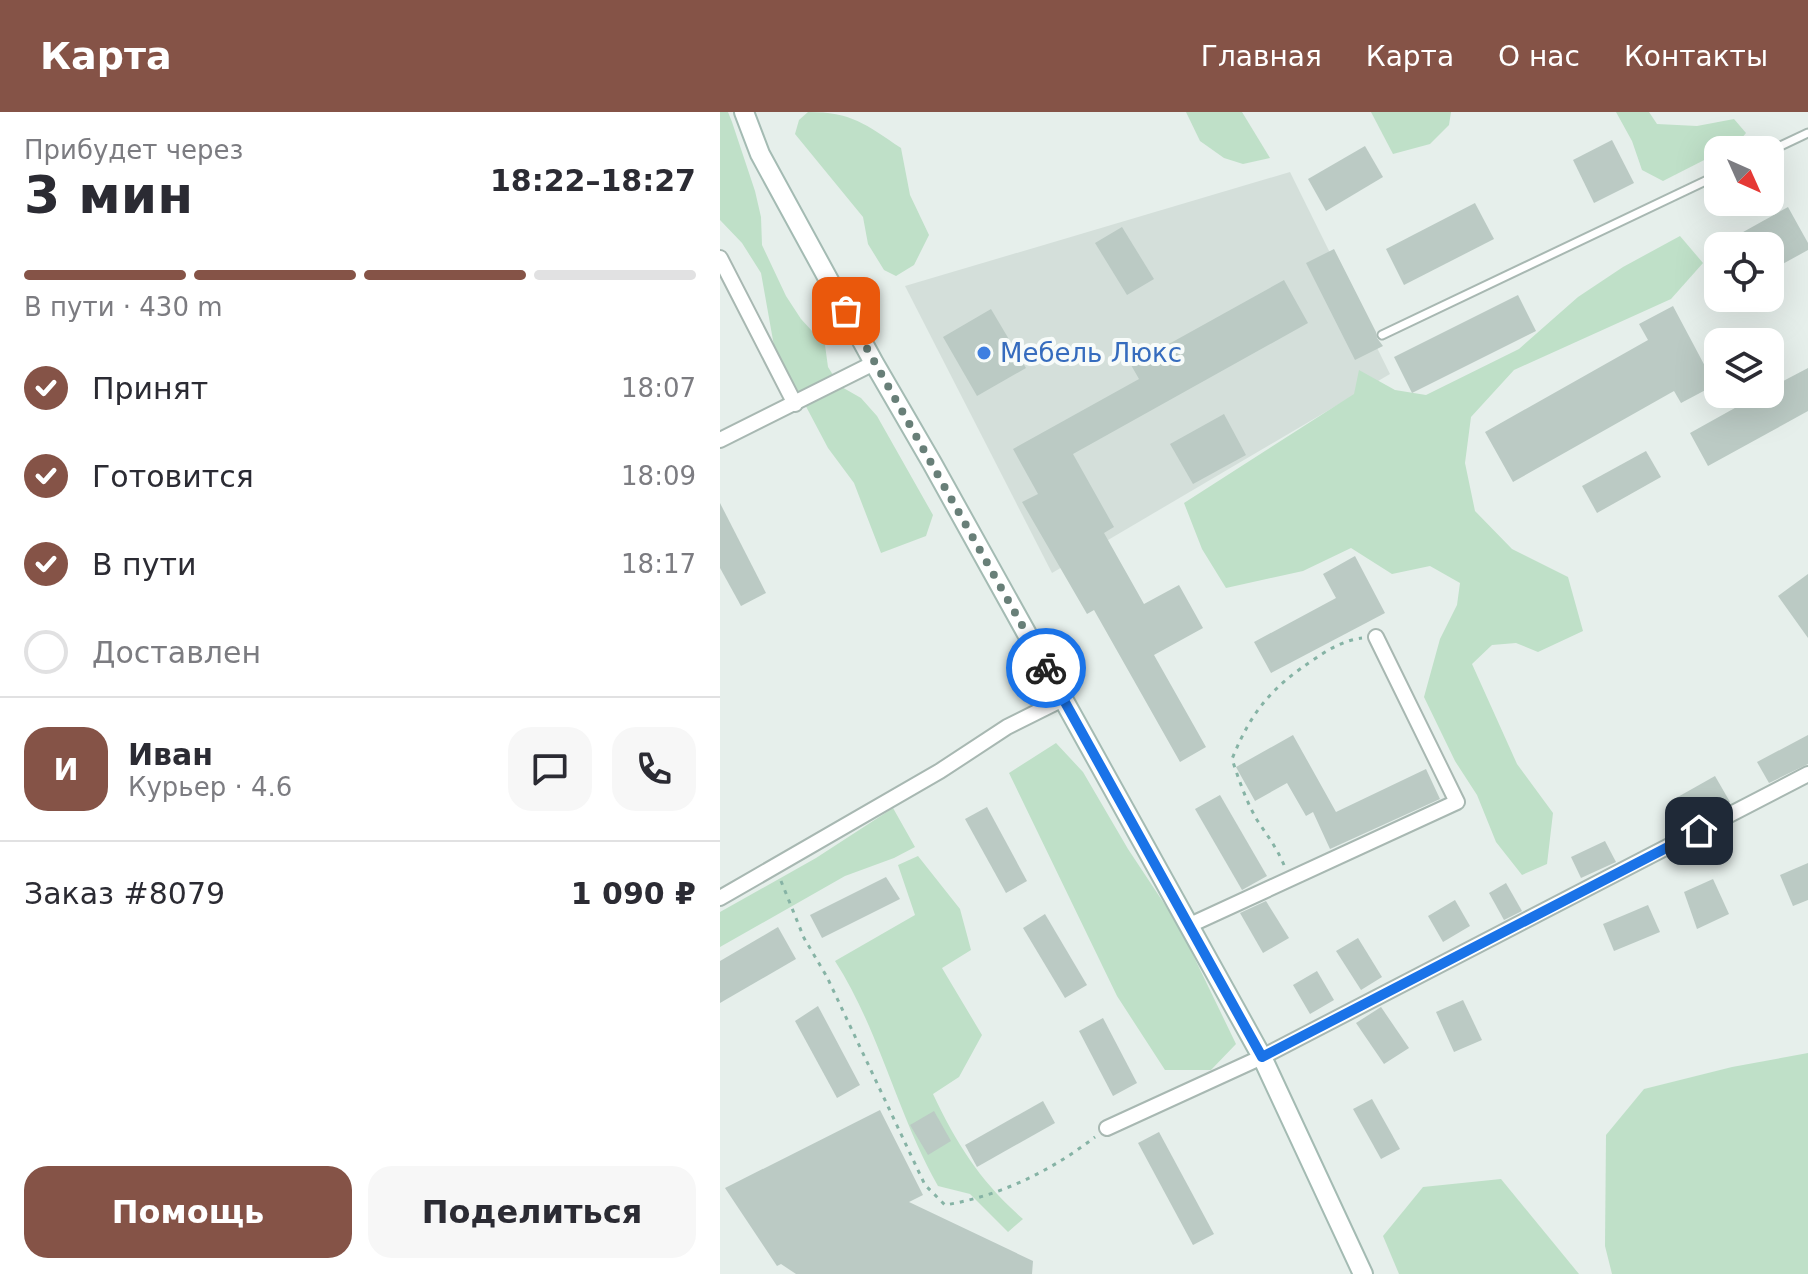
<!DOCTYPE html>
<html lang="ru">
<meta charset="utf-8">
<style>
body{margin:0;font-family:"DejaVu Sans",sans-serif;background:#f7f7f7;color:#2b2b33;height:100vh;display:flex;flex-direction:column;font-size:30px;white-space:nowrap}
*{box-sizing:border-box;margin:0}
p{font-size:26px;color:#7c7c81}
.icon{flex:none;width:44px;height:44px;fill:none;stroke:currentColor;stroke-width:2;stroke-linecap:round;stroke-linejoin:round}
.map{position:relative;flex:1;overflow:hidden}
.sheet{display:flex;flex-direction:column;background:#fff;width:720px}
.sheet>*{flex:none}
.needle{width:52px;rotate:135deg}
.controls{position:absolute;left:984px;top:24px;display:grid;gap:16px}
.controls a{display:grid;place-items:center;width:80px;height:80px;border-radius:16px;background:#fff;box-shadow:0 8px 32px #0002;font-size:40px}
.pin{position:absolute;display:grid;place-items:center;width:68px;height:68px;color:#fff;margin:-34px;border-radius:16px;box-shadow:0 4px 12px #0006}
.courier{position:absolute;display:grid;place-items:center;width:80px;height:80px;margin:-40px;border:6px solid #1a73e8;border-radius:50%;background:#fff;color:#222;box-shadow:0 2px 10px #0007}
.summary em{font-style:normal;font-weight:700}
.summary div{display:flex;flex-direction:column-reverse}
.summary{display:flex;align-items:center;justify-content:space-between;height:136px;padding:0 24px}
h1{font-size:52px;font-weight:700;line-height:60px}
.bar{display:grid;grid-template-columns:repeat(4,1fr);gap:12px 8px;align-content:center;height:96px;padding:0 24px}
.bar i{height:10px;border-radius:6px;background:#e1e1e2}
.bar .current{background:#855347}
.bar p{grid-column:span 4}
.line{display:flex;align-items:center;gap:20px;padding:0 24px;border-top:2px solid #e1e1e2}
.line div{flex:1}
.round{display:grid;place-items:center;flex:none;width:84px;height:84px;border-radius:24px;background:#f7f7f7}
ol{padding:0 24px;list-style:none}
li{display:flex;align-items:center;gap:24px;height:88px}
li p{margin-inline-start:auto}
li .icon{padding:8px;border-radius:50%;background:#855347;color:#fff;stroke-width:4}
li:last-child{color:#7c7c81}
li i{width:44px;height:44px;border:4px solid #e1e1e2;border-radius:50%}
.cta{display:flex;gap:16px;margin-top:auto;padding:16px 24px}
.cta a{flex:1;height:92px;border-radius:24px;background:#855347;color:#fff;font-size:32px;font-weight:700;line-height:92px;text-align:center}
.cta a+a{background:#f7f7f7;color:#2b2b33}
header{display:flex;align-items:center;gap:48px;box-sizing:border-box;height:112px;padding:0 40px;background:#855347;color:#fff}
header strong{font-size:38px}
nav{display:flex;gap:44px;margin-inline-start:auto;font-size:28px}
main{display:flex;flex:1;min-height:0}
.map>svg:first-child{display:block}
.built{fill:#d4dfda}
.green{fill:#bfe0c8}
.building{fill:#bbcac4}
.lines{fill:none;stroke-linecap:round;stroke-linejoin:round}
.lane-casing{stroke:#a8b8b2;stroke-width:11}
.street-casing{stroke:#a8b8b2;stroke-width:18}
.secondary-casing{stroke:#a4bbb3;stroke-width:22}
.path{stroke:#86b3a5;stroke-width:3;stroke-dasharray:4 6;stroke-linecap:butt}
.lane{stroke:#fff;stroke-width:7}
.street{stroke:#fff;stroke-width:14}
.secondary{stroke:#fff;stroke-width:18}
.done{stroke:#687f78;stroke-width:8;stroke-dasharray:0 14.4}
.route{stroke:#1a73e8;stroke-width:10}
.shop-dot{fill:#3f7fe0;stroke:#f7fbf9;stroke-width:3}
.labels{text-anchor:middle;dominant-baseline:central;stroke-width:8;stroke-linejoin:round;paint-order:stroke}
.shop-label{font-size:26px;fill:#366cbe;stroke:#f7fbf9;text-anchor:start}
</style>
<header>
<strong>Карта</strong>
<nav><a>Главная</a><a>Карта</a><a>О нас</a><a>Контакты</a></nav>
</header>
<main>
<section class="sheet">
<div class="summary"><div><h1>3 мин</h1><p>Прибудет через</p></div><em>18:22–18:27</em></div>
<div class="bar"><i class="current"></i><i class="current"></i><i class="current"></i><i></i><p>В пути · 430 m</p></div>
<ol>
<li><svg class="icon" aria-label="check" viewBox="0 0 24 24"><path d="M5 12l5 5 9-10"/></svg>Принят<p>18:07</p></li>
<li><svg class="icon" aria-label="check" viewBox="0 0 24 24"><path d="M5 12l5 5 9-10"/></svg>Готовится<p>18:09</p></li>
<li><svg class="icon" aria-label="check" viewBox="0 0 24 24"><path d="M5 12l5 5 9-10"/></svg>В пути<p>18:17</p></li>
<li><i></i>Доставлен</li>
</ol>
<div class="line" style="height:144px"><b class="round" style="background:#855347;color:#fff">И</b><div><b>Иван</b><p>Курьер · 4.6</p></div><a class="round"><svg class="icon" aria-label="chat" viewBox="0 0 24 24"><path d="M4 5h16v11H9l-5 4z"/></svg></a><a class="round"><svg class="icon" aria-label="phone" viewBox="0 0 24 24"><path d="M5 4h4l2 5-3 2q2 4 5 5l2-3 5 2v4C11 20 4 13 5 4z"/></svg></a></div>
<div class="line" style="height:104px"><div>Заказ #8079</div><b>1 090 ₽</b></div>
<div class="cta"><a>Помощь</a><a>Поделиться</a></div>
</section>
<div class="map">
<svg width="1088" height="1162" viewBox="0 0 1088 1162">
<rect width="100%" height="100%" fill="#e6efeb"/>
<path class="built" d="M570,60l100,202 -338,199 -147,-287z"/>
<g class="green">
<path d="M0,0h8l4,10 23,69 6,26 1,28 24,51 15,23 24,26 3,22 12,19 21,12 16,18 56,99 -7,21 -45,17 -27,-70 -26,-35 -54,-102 -13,-73 -19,-30 -22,-23z"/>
<path d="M88,0c44,0 57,12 93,36l9,47 19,40 -15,30 -18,11 -12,-6 -16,-26 -5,-27 -68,-83 4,-14z"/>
<path d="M466,0h56l28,46 -27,6 -19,-6 -24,-17z"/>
<path d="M651,0h80l-2,13 -19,19 -37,10z"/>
<path d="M896,0h33l8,12 40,2 37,-7 12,14c-8,10 -15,17 -28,17v3l-55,28 -21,-11 -10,-29z"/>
<path d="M960,124l23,27 -32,36 -157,71 -43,47 -6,46 10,48 37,38 56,28 15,54 -45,21 -22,-9 -24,2 -20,19 45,100 36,49 -6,51 -25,11 -26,-33 -19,-47 -22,-34 -31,-64 16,-58 17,-34 3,-22 -30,-17 -38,8 -41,-26 -48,23 -77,17 -24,-39 -18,-46 170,-109 5,-24 36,20 31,5 93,-46 59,-52 45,-30z"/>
<path d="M336,631l27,29 45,77 51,77 57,118 -25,26h-46l-48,-74 -108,-223z"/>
<path d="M173,696l22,39 -21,11 -49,18 -125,71v-35l96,-54z"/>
<path d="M198,744l42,53 11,41 -29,18 40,67 -23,42 -26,17c24,51 48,88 90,125l-15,13 -38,-38 -32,-8c-41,-72 -58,-155 -103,-225l80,-46 -17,-50z"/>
<path d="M1088,941v221h-196l-7,-28 1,-111 38,-46 88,-22z"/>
<path d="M781,1067l78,95h-180l-16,-38 40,-49z"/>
</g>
<g class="building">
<path d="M892,28l22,43 -40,20 -21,-43z"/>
<path d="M645,34l18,31 -57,34 -18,-32z"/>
<path d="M755,91l19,36 -90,46 -18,-36z"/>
<path d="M1068,95l20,36v7l-38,21v-25h-52z"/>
<path d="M402,115l32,52 -27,16 -32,-52z"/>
<path d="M614,137l42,83 1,6 6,8 -28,14 -49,-97z"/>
<path d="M564,168l24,43 -235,131 41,73 -10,6 40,71 35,-19 24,43 -49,27 52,92 -26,15 -86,-152 -7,4 -65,-112 16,-8 -25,-45 126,-70 -8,-14z"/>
<path d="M798,183l18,36 -124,62 -18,-36z"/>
<path d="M953,194l42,79 -34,18 -7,-12 -161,91 -28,-50 163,-92 -9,-16z"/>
<path d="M271,197l35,59 -49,28 -34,-59z"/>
<path d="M1088,256v43l-100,55 -18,-33 70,-39h10v-6z"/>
<path d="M504,302l22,41 -53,29 -23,-40z"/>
<path d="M926,339l15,26 -64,36 -15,-27z"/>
<path d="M0,391l46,90 -25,13 -21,-38z"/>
<path d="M635,444l30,57 -114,60 -17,-31 82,-44 -13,-24z"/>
<path d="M1088,462v64l-30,-42z"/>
<path d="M573,623l43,77 90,-43 14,30 -110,50 -17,-37 -7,4 -19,-33 -32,18 -19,-34z"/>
<path d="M1088,623v29l-39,19 -12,-21z"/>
<path d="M995,664l15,26 -40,22 -14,-26z"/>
<path d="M500,683l47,81 -25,14 -47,-81z"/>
<path d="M267,695l40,74 -21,12 -41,-74z"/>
<path d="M885,729l11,21 -35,16 -10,-21z"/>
<path d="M1088,751v37l-15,6 -13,-31z"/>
<path d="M166,765l14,22 -78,39 -12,-23z"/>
<path d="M993,767l16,35 -32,15 -13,-37z"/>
<path d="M786,771l16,28 -18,9 -15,-27z"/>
<path d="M735,788l15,26 -27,16 -15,-26z"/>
<path d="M546,789l23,37 -26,15 -23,-40z"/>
<path d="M928,793l12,27 -46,19 -11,-27z"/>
<path d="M325,802l42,71 -22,13 -42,-70z"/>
<path d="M58,815l18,32 -76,44v-42z"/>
<path d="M638,826l24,39 -21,13 -25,-39z"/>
<path d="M597,859l17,29 -24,14 -17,-29z"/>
<path d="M743,888l19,40 -28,12 -18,-40z"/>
<path d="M98,894l42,79 -23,13 -42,-77z"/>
<path d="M661,895l28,41 -25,16 -28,-41z"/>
<path d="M383,906l34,65 -24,13 -34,-65z"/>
<path d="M652,987l28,50 -19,10 -28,-50z"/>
<path d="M323,989l12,22 -78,44 -12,-22z"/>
<path d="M160,998l43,85 -14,7 124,59 -1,13h-236l-15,-10 -4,2 -52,-78z"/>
<path d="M214,999l17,30 -23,14 -18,-30z"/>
<path d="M439,1020l55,102 -21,11 -55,-102z"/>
</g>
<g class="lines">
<g class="lane-casing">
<g id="lane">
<path d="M1050,39l38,-18"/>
<path d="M662,223l336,-160"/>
</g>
</g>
<g class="street-casing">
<g id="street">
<path d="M0,146l75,146"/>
<path d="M0,328l154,-77"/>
<path d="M0,786l220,-127 67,-44 56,-28"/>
<path d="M470,813l267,-123 -81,-165"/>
<path d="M387,1016l155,-71 546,-283"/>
</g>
</g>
<g class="secondary-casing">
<path id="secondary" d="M24,0l16,42 114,209 58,100 330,594 101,217"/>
</g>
<g class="path">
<path d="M564,753c-7,-17 -17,-30 -27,-45 -11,-19 -18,-40 -25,-61 20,-49 40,-72 84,-101 13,-9 29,-18 46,-20"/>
<path d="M61,769l23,57 23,39 98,208 20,20c55,-9 106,-34 150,-68"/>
</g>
<use href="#lane" class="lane"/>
<use href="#street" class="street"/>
<use href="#secondary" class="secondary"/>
</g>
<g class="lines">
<path class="done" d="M126,199l200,357"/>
<path class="route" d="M326,556l216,389 437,-226"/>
</g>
<circle class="shop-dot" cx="264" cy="241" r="8"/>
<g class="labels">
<g class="shop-label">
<text x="280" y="241">Мебель Люкс</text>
</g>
</g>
</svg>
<div class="controls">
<a><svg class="needle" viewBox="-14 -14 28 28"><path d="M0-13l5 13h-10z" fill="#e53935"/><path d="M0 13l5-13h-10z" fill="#7c7c81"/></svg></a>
<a><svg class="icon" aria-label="locate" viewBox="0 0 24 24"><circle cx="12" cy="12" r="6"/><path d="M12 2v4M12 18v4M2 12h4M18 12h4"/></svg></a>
<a><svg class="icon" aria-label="layers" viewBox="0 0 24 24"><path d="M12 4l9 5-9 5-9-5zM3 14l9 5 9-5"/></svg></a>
</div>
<div class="pin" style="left:126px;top:199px;background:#ea580c"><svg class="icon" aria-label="bag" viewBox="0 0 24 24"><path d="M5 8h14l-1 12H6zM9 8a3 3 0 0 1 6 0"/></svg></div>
<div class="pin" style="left:979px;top:719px;background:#1f2937"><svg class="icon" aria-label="home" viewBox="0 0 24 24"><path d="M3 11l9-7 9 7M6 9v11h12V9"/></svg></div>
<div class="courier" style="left:326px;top:556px"><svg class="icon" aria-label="bike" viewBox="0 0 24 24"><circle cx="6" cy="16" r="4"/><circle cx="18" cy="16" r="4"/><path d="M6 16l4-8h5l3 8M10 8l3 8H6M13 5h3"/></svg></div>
</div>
</main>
